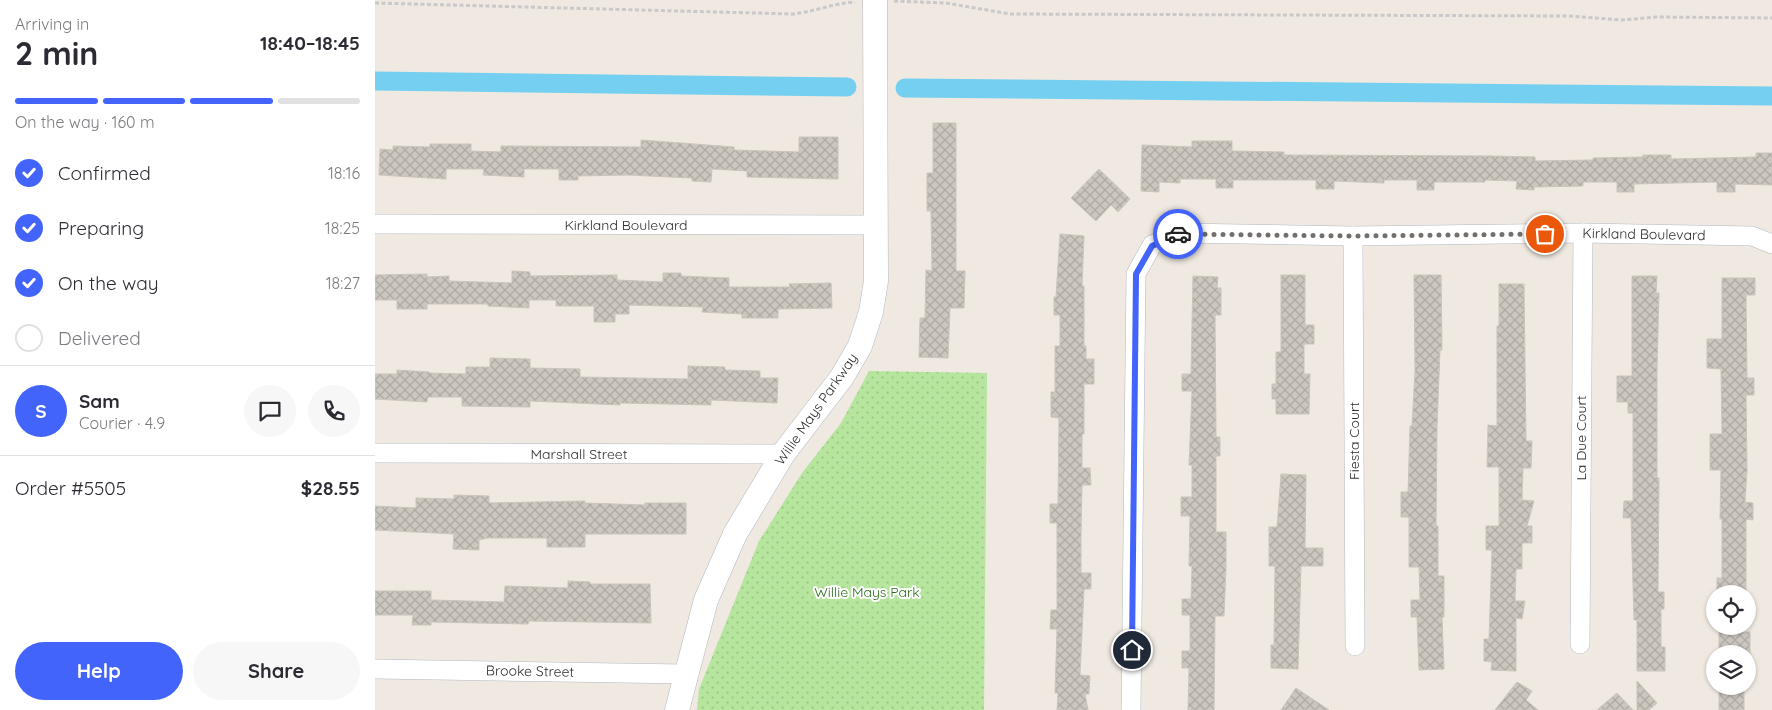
<!DOCTYPE html>
<meta charset="utf-8">
<style>
body{margin:0;font-family:Quicksand,sans-serif;background:#f7f7f7;color:#2b2b33;height:100vh;display:flex;flex-direction:column;font-size:19px;white-space:nowrap}
*{box-sizing:border-box;margin:0}
p{font-size:16px;color:#7c7c81}
.icon{flex:none;width:28px;height:28px;fill:none;stroke:currentColor;stroke-width:2;stroke-linecap:round;stroke-linejoin:round}
.map{position:relative;flex:1;overflow:hidden}
.drawer{display:flex;flex-direction:column;background:#fff;width:375px}
.drawer>*{flex:none}
.controls{position:absolute;left:1331px;top:585px;display:grid;gap:10px}
.controls a{display:grid;place-items:center;width:50px;height:50px;border-radius:50%;background:#fff;box-shadow:0 1px 4px #0004;font-size:25px}
.pin{position:absolute;display:grid;place-items:center;width:42px;height:42px;color:#fff;margin:-21px;border:2px solid #fff;border-radius:50%;box-shadow:0 1px 5px #0007}
.courier{position:absolute;display:grid;place-items:center;width:50px;height:50px;margin:-25px;border:4px solid #4264fb;border-radius:50%;background:#fff;color:#222;box-shadow:0 1px 6px #0007}
.head em{font-style:normal;font-weight:700}
.head div{display:flex;flex-direction:column-reverse}
.head{display:flex;align-items:center;justify-content:space-between;height:85px;padding:0 15px}
h1{font-size:32px;font-weight:700;line-height:38px}
.bar{display:grid;grid-template-columns:repeat(4,1fr);gap:8px 5px;align-content:center;height:60px;padding:0 15px}
.bar i{height:6px;border-radius:4px;background:#e1e1e2}
.bar .active{background:#4264fb}
.bar p{grid-column:span 4}
.line{display:flex;align-items:center;gap:12px;padding:0 15px;border-top:1px solid #e1e1e2}
.line div{flex:1}
.round{display:grid;place-items:center;flex:none;width:52px;height:52px;border-radius:26px;background:#f7f7f7}
ol{padding:0 15px;list-style:none}
li{display:flex;align-items:center;gap:15px;height:55px}
li p{margin-inline-start:auto}
li .icon{padding:5px;border-radius:50%;background:#4264fb;color:#fff;stroke-width:4}
li:last-child{color:#7c7c81}
li i{width:28px;height:28px;border:2px solid #e1e1e2;border-radius:50%}
.cta{display:flex;gap:10px;margin-top:auto;padding:10px 15px}
.cta a{flex:1;height:58px;border-radius:30px;background:#4264fb;color:#fff;font-size:20px;font-weight:700;line-height:58px;text-align:center}
.cta a+a{background:#f7f7f7;color:#2b2b33}
main{display:flex;flex:1;min-height:0}
.map>svg:first-child{display:block}
.grass{fill:url(#grass-dots)}
.lines{fill:none;stroke-linecap:round;stroke-linejoin:round}
.canal{stroke:#75cff0;stroke-width:19}
.building{fill:url(#building-cross-hatch);stroke:#cbc5ba}
.minor-casing{stroke:#b4b7c1;stroke-width:20}
.tertiary-casing{stroke:#b4b7c1;stroke-width:25}
.path{stroke:#c9c9c9;stroke-width:3;stroke-dasharray:4 2.5;stroke-linecap:butt}
.minor{stroke:#fff;stroke-width:19}
.tertiary{stroke:#fff;stroke-width:24}
.done{stroke:#726f6d;stroke-width:5;stroke-dasharray:0 9}
.route{stroke:#4264fb;stroke-width:6}
.labels{text-anchor:middle;dominant-baseline:central;stroke-width:4;stroke-linejoin:round;paint-order:stroke}
.street-label{font-size:14px;fill:#2e2e2e;stroke:#fff}
.park-label{font-size:14px;fill:#2c6e1b;stroke:#fff}
</style>
<main>
<section class="drawer">
<div class="head"><div><h1>2 min</h1><p>Arriving in</p></div><em>18:40–18:45</em></div>
<div class="bar"><i class="active"></i><i class="active"></i><i class="active"></i><i></i><p>On the way · 160 m</p></div>
<ol>
<li><svg class="icon" aria-label="check" viewBox="0 0 24 24"><path d="M5 12l5 5 9-10"/></svg>Confirmed<p>18:16</p></li>
<li><svg class="icon" aria-label="check" viewBox="0 0 24 24"><path d="M5 12l5 5 9-10"/></svg>Preparing<p>18:25</p></li>
<li><svg class="icon" aria-label="check" viewBox="0 0 24 24"><path d="M5 12l5 5 9-10"/></svg>On the way<p>18:27</p></li>
<li><i></i>Delivered</li>
</ol>
<div class="line" style="height:90px"><b class="round" style="background:#4264fb;color:#fff">S</b><div><b>Sam</b><p>Courier · 4.9</p></div><a class="round"><svg class="icon" aria-label="chat" viewBox="0 0 24 24"><path d="M4 5h16v11H9l-5 4z"/></svg></a><a class="round"><svg class="icon" aria-label="phone" viewBox="0 0 24 24"><path d="M5 4h4l2 5-3 2q2 4 5 5l2-3 5 2v4C11 20 4 13 5 4z"/></svg></a></div>
<div class="line" style="height:65px"><div>Order #5505</div><b>$28.55</b></div>
<div class="cta"><a>Help</a><a>Share</a></div>
</section>
<div class="map">
<svg width="1397" height="710" viewBox="0 0 1397 710">
<defs>
<pattern id="grass-dots" width="8" height="8" patternUnits="userSpaceOnUse" patternTransform="scale(1.25)"><rect width="8" height="8" fill="#b6e59e"/><path d="M2 2h.1M6 6h.1" fill="none" stroke="#9dc588" stroke-width="1.8" stroke-linecap="round"/></pattern>
<pattern id="building-cross-hatch" width="8" height="8" patternUnits="userSpaceOnUse" patternTransform="scale(1.25)"><rect width="8" height="8" fill="#cbc7bf"/><path d="M0 0l8 8M0 8l8-8" fill="none" stroke="#afaba4"/></pattern>
</defs>
<rect width="100%" height="100%" fill="#efe9e1"/>
<path class="grass" d="M494,371l118,2 -3,337h-287l2,-21 60,-148 43,-68 39,-50z"/>
<g class="lines">
<g class="canal">
<path d="M0,81l472,6"/>
<path d="M530,88l867,8"/>
</g>
</g>
<g class="building">
<path d="M558,123h23v148h9l-1,37h-14l-2,50 -29,-1 1,-39h5l1,-48 6,1 -1,-60h-4v-38h6z"/>
<path d="M424,137h39v42l-91,-2v-6l-35,-2 -1,13 -19,-1v-3l-64,-3 -50,1v4h-19v-11h-35v8l-41,-2 1,-6h-38v10l-67,-4 1,-26 13,1v-4l37,1v-3h41v7l30,1v-6l140,1v-7l93,7v3l65,2z"/>
<path d="M817,141h40v10l52,1v3l209,1 42,1v4l58,-1v-2l50,-1v-2h28v4l85,-2v-4h16v32l-37,-1v8h-18v-10l-83,2v8h-17v-10h-34v4l-49,1v3l-18,-1 1,-8 -32,-1v2h-51v8h-17v-10h-33v3l-50,-2v8h-18v-9h-83v8h-17v-9h-36v4l-21,-1v10l-18,-1 1,-46 50,2z"/>
<path d="M724,169l31,30 -12,13 -7,-7 -15,16 -25,-23z"/>
<path d="M685,234l24,2 -2,50h2v60h2v13h8v25h-10v50h-2v34h8l1,17h-9l-1,50v38h10v16h-7l-4,86 10,1 -1,18h-4l3,16h-31l1,-17h-3l2,-64h-7l1,-19h6v-87h-7v-19h8l1,-86 -8,-1v-25h4v-46h5v-31h-6v-18h2z"/>
<path d="M137,271l18,1v4l87,-1v5l46,2v-9h18v3l48,2v9h61l-1,-3 42,-1 1,25 -54,1v9h-36v-4l-40,-2 1,-5 -74,-2v9h-14v8h-21v-16h-38v-6h-27v8l-41,-2v-2h-61v5h-30v-9h-22v-25l52,-1v3l22,-1v5l63,2z"/>
<path d="M906,275h24v50h9v19h-10v30h6l-1,40h-33v-15h-4v-15h4v-32h5z"/>
<path d="M1039,275h27l1,75h-2l-3,77 -1,99h2v50h6v41h-2l2,52 -25,1 -2,-53h-6v-17h9l-1,-33h-10v-50h-8v-25h7l2,-66h2l3,-55z"/>
<path d="M818,276l25,1 -1,11h4v27h-6l1,122h4v19h-4v76h10v35l-2,49h-9l-1,94h-26l1,-42h-7v-17h8v-36h-8v-16h9l1,-33h-3l1,-50h-9v-19h11v-32h-3l3,-74h-10v-17h9z"/>
<path d="M1257,276h25l-1,17h3l-2,75v110h2l-1,114h6v17h-3v38h4v24h-28v-51h-3l-3,-102h-8l1,-17h9v-88h-5v-11h-11v-26h15z"/>
<path d="M1347,278h33v17h-9l1,83h7v17h-8l1,75 -2,32 8,1v17l-7,-1v75h-29v-16h5v-59h-2l1,-49h-11v-36h12l-1,-65 -14,-1v-29h15z"/>
<path d="M1124,284h25l2,157h6l-1,27h-8l-1,32 12,1 -7,25h5v17h-10v26h-6l-1,32h10l-3,18 -6,-1v53l-25,-1 1,-8 -8,-1v-22h5l3,-89h-6v-24h13v-59h-12l1,-42 9,1v-100h2z"/>
<path d="M115,358l40,1v9l50,1v8l108,2v-13l37,1v3l35,1v7h18l-1,25 -66,-3v5l-91,-2v2l-90,-4v6l-68,-1v-9h-34l-1,5 -52,-3v-25h22v-4l32,2v1l37,1v-7h24z"/>
<path d="M906,474l25,1 -1,73h18v18h-22l-3,103 -27,-1v-23h3l1,-79h-6v-39h8z"/>
<path d="M79,495l35,1v7l96,-2v2l60,2v-2h41v31h-101v13h-38v-9h-60l-8,2v10l-26,-1 1,-15 -79,-4v-24l41,2v-10l38,1z"/>
<path d="M193,581l22,1v2h60l1,39 -122,-2 -1,3 -97,-2v3h-19l1,-10h-38v-24h56v9l73,2 1,-16 63,2z"/>
<rect x="1344" y="632" width="31" height="22"/>
<path d="M1262,681l20,22 -8,7h-12z"/>
<path d="M1142,682l15,9 -6,9 12,10h-43z"/>
<rect x="1344" y="686" width="25" height="24"/>
<path d="M921,688l33,22h-48z"/>
<path d="M1242,693l16,17h-36z"/>
</g>
<g class="lines">
<g class="minor-casing">
<g id="minor">
<path d="M0,224l502,1"/>
<path d="M978,236l2,410"/>
<path d="M0,453l408,1"/>
<path d="M1205,644l3,-411"/>
<path d="M0,669l310,5"/>
<path d="M756,710l5,-436 16,-29 29,-12 172,3 230,-3 169,3 20,8"/>
</g>
</g>
<g class="tertiary-casing">
<path id="tertiary" d="M302,710l29,-110 29,-66 48,-80 59,-77 18,-31 11,-34 5,-31 -1,-281"/>
</g>
<g class="path">
<path d="M519,1l52,2 64,11 559,2 53,4 35,-3 115,1"/>
<path d="M0,3l417,11c22,-2 42,-11 63,-12"/>
</g>
<use href="#minor" class="minor"/>
<use href="#tertiary" class="tertiary"/>
</g>
<g class="lines">
<path class="done" d="M803,234l175,2 192,-2"/>
<path class="route" d="M757,650l4,-376 16,-28 26,-12"/>
</g>
<g class="labels">
<g class="street-label">
<text x="251" y="225">Kirkland Boulevard</text>
<text transform="translate(1269 234) rotate(1)">Kirkland Boulevard</text>
<text transform="translate(441 409) rotate(-55)">Willie Mays Parkway</text>
<text transform="translate(1206 438) rotate(-90)">La Due Court</text>
<text transform="translate(979 441) rotate(-90)">Fiesta Court</text>
<text x="204" y="454">Marshall Street</text>
<text transform="translate(155 671) rotate(1)">Brooke Street</text>
</g>
<g class="park-label">
<text x="492" y="592">Willie Mays Park</text>
</g>
</g>
</svg>
<div class="controls">
<a><svg class="icon" aria-label="locate" viewBox="0 0 24 24"><circle cx="12" cy="12" r="6"/><path d="M12 2v4M12 18v4M2 12h4M18 12h4"/></svg></a>
<a><svg class="icon" aria-label="layers" viewBox="0 0 24 24"><path d="M12 4l9 5-9 5-9-5zM3 14l9 5 9-5"/></svg></a>
</div>
<div class="pin" style="left:1170px;top:234px;background:#ea580c"><svg class="icon" aria-label="bag" viewBox="0 0 24 24"><path d="M5 8h14l-1 12H6zM9 8a3 3 0 0 1 6 0"/></svg></div>
<div class="pin" style="left:757px;top:650px;background:#1f2937"><svg class="icon" aria-label="home" viewBox="0 0 24 24"><path d="M3 11l9-7 9 7M6 9v11h12V9"/></svg></div>
<div class="courier" style="left:803px;top:234px"><svg class="icon" aria-label="car" viewBox="0 0 24 24"><path d="M5 17H2v-5l4-1 3-4h7l3 4 3 1v5h-3M9 17h6M6 11h13"/><circle cx="7" cy="17" r="2"/><circle cx="17" cy="17" r="2"/></svg></div>
</div>
</main>
